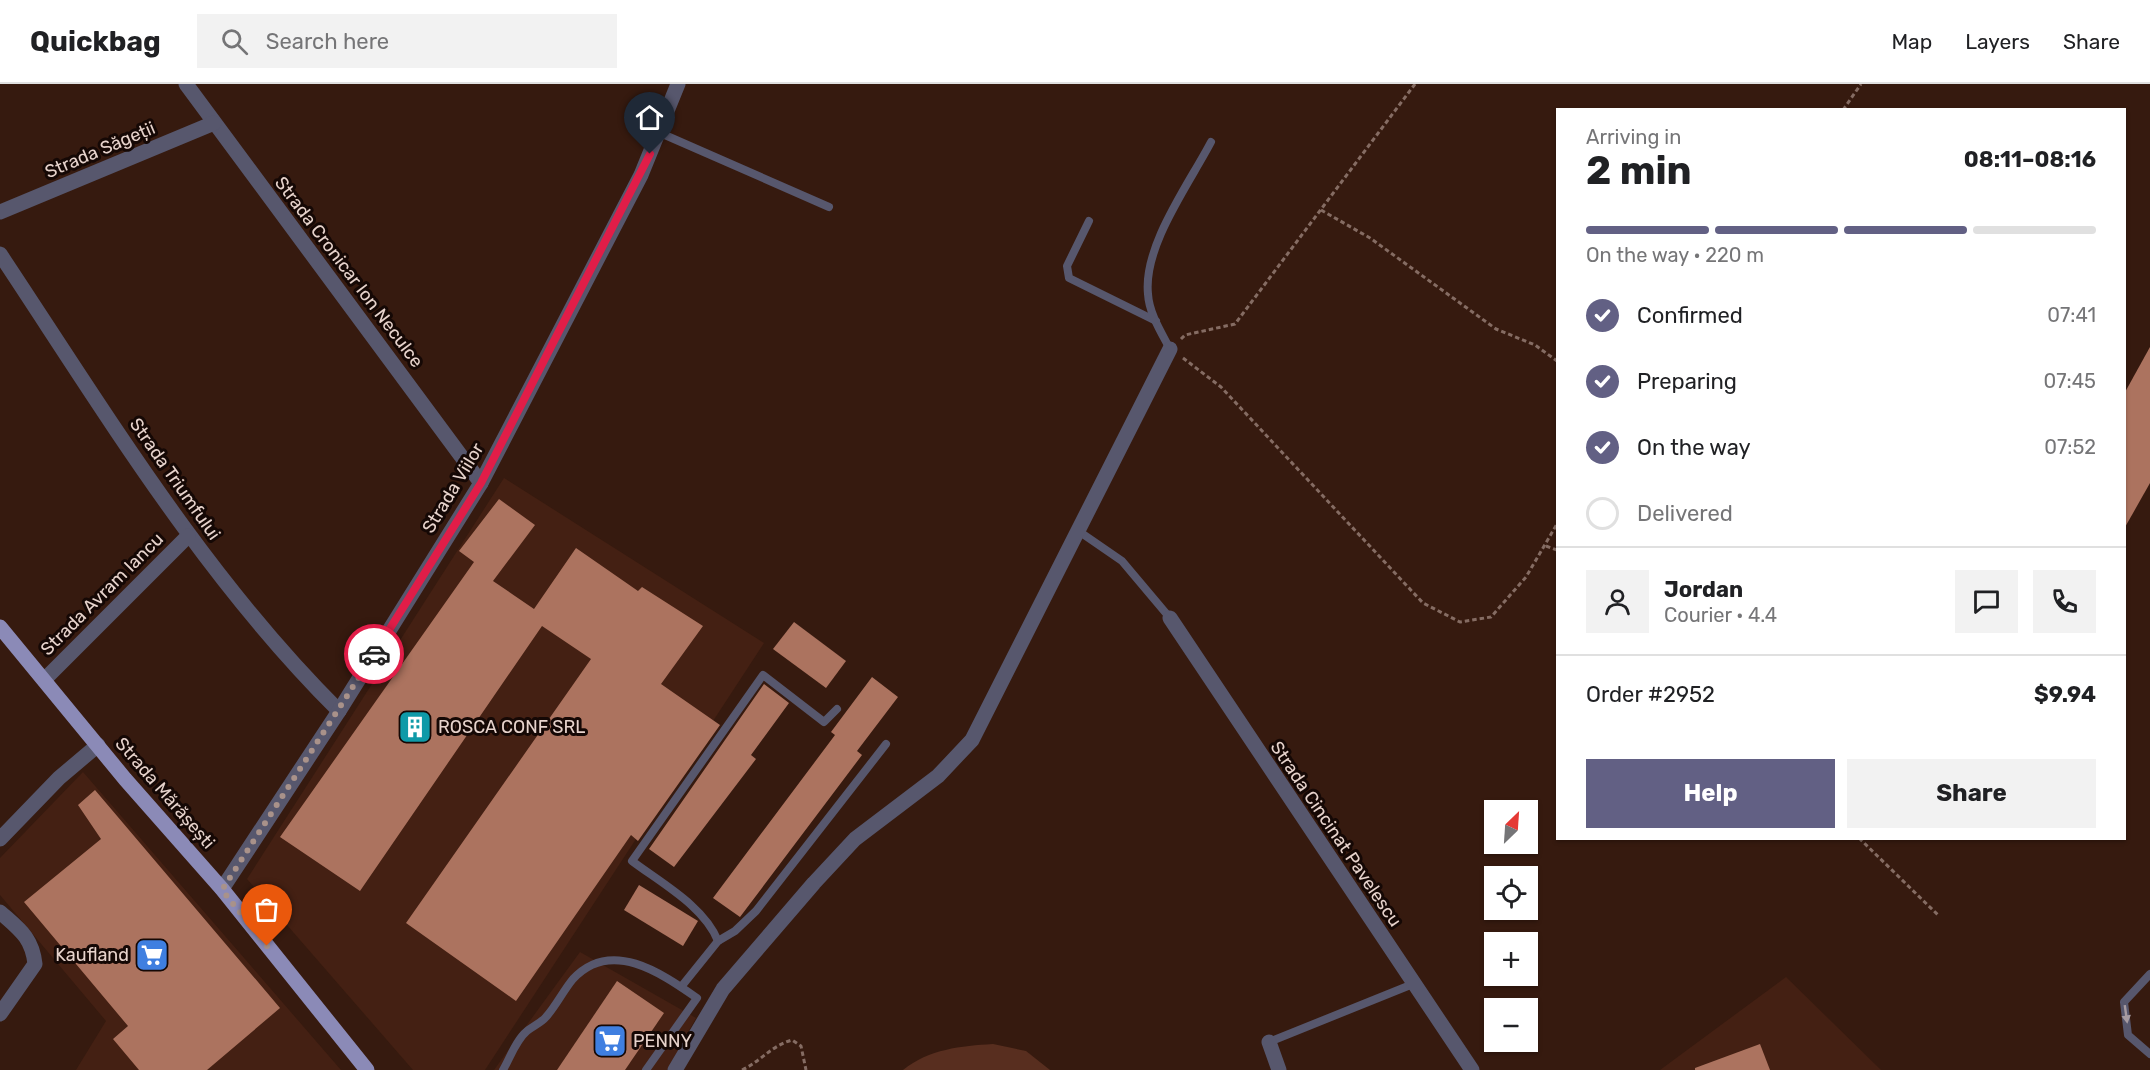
<!DOCTYPE html>
<meta charset="utf-8">
<style>
body{margin:0;font-family:Rubik,sans-serif;background:#f2f2f2;color:#202124;height:100vh;display:flex;flex-direction:column;font-size:22px;white-space:nowrap}
*{box-sizing:border-box;margin:0}
p{font-size:20px;color:#757577}
.icon{flex:none;width:33px;height:33px;fill:none;stroke:currentColor;stroke-width:2;stroke-linecap:round;stroke-linejoin:round}
.map{position:relative;flex:1;overflow:hidden}
.sheet{position:absolute;left:1556px;top:24px;width:570px;height:732px;display:flex;flex-direction:column;background:#fff;border-radius:0px;box-shadow:0 2px 4px #0004}
.sheet>*{flex:none}
.needle{width:39px;rotate:25deg}
.fabs{position:absolute;left:1484px;top:716px;display:grid;gap:12px}
.fabs a{display:grid;place-items:center;width:54px;height:54px;border-radius:0px;background:#fff;box-shadow:0 2px 4px #0004;font-size:30px}
.pin{position:absolute;display:grid;place-items:center;width:51px;height:51px;color:#fff;margin:-62px -26px;border-radius:50% 50% 50% 0;rotate:-45deg;box-shadow:0 0 6px #0007}
.pin .icon{rotate:45deg}
.courier{position:absolute;display:grid;place-items:center;width:60px;height:60px;margin:-30px;border:4px solid #e11d48;border-radius:50%;background:#fff;color:#222;box-shadow:0 2px 8px #0007}
.head em{font-style:normal;font-weight:700}
.head div{display:flex;flex-direction:column-reverse}
.head{display:flex;align-items:center;justify-content:space-between;height:102px;padding:0 30px}
h1{font-size:39px;font-weight:700;line-height:45px}
.bar{display:grid;grid-template-columns:repeat(4,1fr);gap:9px 6px;align-content:center;height:72px;padding:0 30px}
.bar i{height:8px;border-radius:4px;background:#e0e0e0}
.bar .selected{background:#626084}
.bar p{grid-column:span 4}
.line{display:flex;align-items:center;gap:15px;padding:0 30px;border-top:2px solid #e0e0e0}
.line div{flex:1}
.round{display:grid;place-items:center;flex:none;width:63px;height:63px;border-radius:0px;background:#f2f2f2}
ol{padding:0 30px;list-style:none}
li{display:flex;align-items:center;gap:18px;height:66px}
li p{margin-inline-start:auto}
li .icon{padding:6px;border-radius:50%;background:#626084;color:#fff;stroke-width:4}
li:last-child{color:#757577}
li i{width:33px;height:33px;border:3px solid #e0e0e0;border-radius:50%}
.primary-button{display:flex;gap:12px;margin-top:auto;padding:12px 30px}
.primary-button a{flex:1;height:69px;border-radius:0px;background:#626084;color:#fff;font-size:24px;font-weight:700;line-height:69px;text-align:center}
.primary-button a+a{background:#f2f2f2;color:#202124}
header{display:flex;align-items:center;gap:36px;box-sizing:border-box;height:84px;padding:0 30px;background:#fff;border-bottom:2px solid #e0e0e0}
header strong{font-size:28px}
nav{display:flex;gap:33px;margin-inline-start:auto;font-size:21px}
.search{width:420px;height:54px;background:#f2f2f2;display:flex;align-items:center;gap:15px;box-sizing:border-box;padding:0 21px;border-radius:0px;color:#757577;font-size:22px}
.map>svg:first-child{display:block}
.built{fill:#442013}
.green{fill:#582e1f}
.building{fill:#ac735f}
.lines{fill:none;stroke-linecap:round;stroke-linejoin:round}
.path{stroke:#856c63;stroke-width:3;stroke-dasharray:4.5 3;stroke-linecap:butt}
.service{stroke:#57576d;stroke-width:8}
.minor{stroke:#57576d;stroke-width:15}
.primary{stroke:#8b8ab7;stroke-width:15}
.oneway{fill:#a69ba1}
.done{stroke:#a9928a;stroke-width:6;stroke-dasharray:0 10.8}
.route{stroke:#e11d48;stroke-width:8}
.labels{text-anchor:middle;dominant-baseline:central;stroke-width:6;stroke-linejoin:round;paint-order:stroke}
.street-label{font-size:18px;fill:#e7d3cc;stroke:#150805}
.poi-label{font-size:18px;fill:#e7d3cc;stroke:#150805;text-anchor:start}
</style>
<header>
<strong>Quickbag</strong>
<div class="search"><svg class="icon" aria-label="search" viewBox="0 0 24 24"><circle cx="10" cy="10" r="6"/><path d="M15 15l6 6"/></svg>Search here</div>
<nav><a>Map</a><a>Layers</a><a>Share</a></nav>
</header>
<div class="map">
<svg width="2150" height="986" viewBox="0 0 2150 986">
<rect width="100%" height="100%" fill="#361a0f"/>
<g class="built">
<path d="M504,394l260,165 -279,427h-72l-166,-191z"/>
<path d="M83,688l258,298h-265l30,-49 -106,-126v-37z"/>
<path d="M580,868l116,66 -29,52h-173z"/>
<path d="M1786,893l95,93h-221z"/>
</g>
<path class="green" d="M993,960l33,7 24,19h-147c26,-21 58,-24 90,-26z"/>
<g class="building">
<path d="M2150,263v136l-26,46v-135z"/>
<path d="M499,415l36,26 -42,56 41,28 42,-61 62,43 4,-4 61,39 -42,58 59,41 -82,116 -7,-6 -115,166 -110,-78 185,-264 -49,-33 -182,265 -80,-54 194,-275 -15,-11z"/>
<path d="M794,538l52,39 -20,27 -53,-39z"/>
<path d="M872,593l26,20 -41,54 5,4 -122,162 -27,-19 122,-163 -4,-3z"/>
<path d="M764,600l25,19 -38,52 5,4 -82,108 -25,-18z"/>
<path d="M95,706l185,218 -73,62h-68l-26,-31 15,-13 -104,-124 77,-63 -23,-34z"/>
<path d="M639,801l59,36 -15,25 -59,-36z"/>
<path d="M617,897l47,32 -39,57h-68z"/>
<path d="M1760,960l10,26h-75v-2z"/>
</g>
<g class="lines">
<g class="path">
<path d="M1843,26l18,-26"/>
<path d="M1321,126l49,28 126,91 39,16 22,16"/>
<path d="M1181,255l4,-4 50,-11 180,-240"/>
<path d="M1183,274l38,29 202,216 37,19 31,-5 35,-40 31,-53"/>
<path d="M1546,462l11,4"/>
<path d="M1859,754l79,77"/>
<path d="M742,986c19,-9 29,-24 50,-30l9,6 5,24"/>
</g>
<g class="service">
<path d="M658,48l171,75"/>
<path d="M1089,137l-22,45 2,12 87,43"/>
<path d="M1170,265c-9,-17 -21,-36 -22,-55 -5,-48 41,-110 63,-152"/>
<path d="M1077,446l45,31 48,57"/>
<path d="M718,857c-14,-35 -57,-58 -86,-80l131,-186 61,47 13,-13"/>
<path d="M2150,890l-26,28 4,33 22,19"/>
<path d="M681,903l37,-46 17,-10 21,-20 130,-167"/>
<path d="M1269,958l144,-58"/>
<path d="M503,986c7,-12 13,-30 24,-39 6,-5 14,-8 19,-14 10,-11 17,-26 27,-38 38,-41 88,-6 124,19l-51,72"/>
</g>
<g class="minor">
<path d="M186,0l295,399"/>
<path d="M0,128l214,-89"/>
<path d="M0,170c105,158 204,323 339,457"/>
<path d="M1170,534l302,452"/>
<path d="M44,596l144,-144"/>
<path d="M0,755l59,-61 39,-33"/>
<path d="M222,805l117,-178 142,-228 160,-308 37,-91"/>
<path d="M0,828c19,17 32,25 35,52l-35,50"/>
<path d="M1269,958l10,28"/>
<path d="M675,986l48,-81 91,-106 41,-44 83,-63 34,-36 198,-391"/>
</g>
<path class="primary" d="M0,543l125,152 97,110 145,181"/>
</g>
<defs><path id="oneway-solid" d="M-6-.8H1V-3.2L6.5 0L1 3.2V.8H-6Z" transform="scale(1.5)"/></defs>
<use class="oneway" href="#oneway-solid" transform="translate(2126 930) rotate(82)"/>
<g class="lines">
<path class="done" d="M267,862l-45,-56 152,-236"/>
<path class="route" d="M374,570l107,-171 169,-329"/>
</g>
<defs>
<g id="building-square" transform="scale(1.725)"><rect x="-9" y="-9" width="18" height="18" rx="4" fill="#0f9aa8" stroke="#150805"/><path d="M-4-6H4V6H1V3H-1V6H-4ZM-2.5-4.3h1.7v1.8h-1.7ZM.8-4.3h1.7v1.8H.8ZM-2.5-1h1.7V.8h-1.7ZM.8-1h1.7V.8H.8Z" fill="#fff"/></g>
<g id="supermarket-square" transform="scale(1.725)"><rect x="-9" y="-9" width="18" height="18" rx="4" fill="#3f7fe0" stroke="#150805"/><path d="M-6-5.5h2.5l.6 2H6L4.5 2H-2.5L-4.4-4H-6ZM-1.5 3.2a1.3 1.3 0 1 0 .1 0ZM3 3.2a1.3 1.3 0 1 0 .1 0Z" fill="#fff"/></g>
</defs>
<g fill-rule="evenodd">
<use href="#building-square" x="415" y="643"/>
<use href="#supermarket-square" x="152" y="871"/>
<use href="#supermarket-square" x="610" y="957"/>
</g>
<g class="labels">
<g class="street-label">
<text transform="translate(100 66) rotate(-23)">Strada Săgeții</text>
<text transform="translate(349 188) rotate(53)">Strada Cronicar Ion Neculce</text>
<text transform="translate(175 395) rotate(55)">Strada Triumfului</text>
<text transform="translate(453 404) rotate(-59)">Strada Viilor</text>
<text transform="translate(102 510) rotate(-45)">Strada Avram Iancu</text>
<text transform="translate(165 709) rotate(49)">Strada Mărășești</text>
<text transform="translate(1336 750) rotate(56)">Strada Cincinat Pavelescu</text>
</g>
<g class="poi-label">
<text x="438" y="643">ROSCA CONF SRL</text>
<text x="129" y="871" text-anchor="end">Kaufland</text>
<text x="633" y="957">PENNY</text>
</g>
</g>
</svg>
<div class="fabs">
<a><svg class="needle" viewBox="-14 -14 28 28"><path d="M0-13l5 13h-10z" fill="#e53935"/><path d="M0 13l5-13h-10z" fill="#757577"/></svg></a>
<a><svg class="icon" aria-label="locate" viewBox="0 0 24 24"><circle cx="12" cy="12" r="6"/><path d="M12 2v4M12 18v4M2 12h4M18 12h4"/></svg></a>
<a>+</a>
<a>−</a>
</div>
<div class="pin" style="left:267px;top:862px;background:#ea580c"><svg class="icon" aria-label="bag" viewBox="0 0 24 24"><path d="M5 8h14l-1 12H6zM9 8a3 3 0 0 1 6 0"/></svg></div>
<div class="pin" style="left:650px;top:70px;background:#1f2937"><svg class="icon" aria-label="home" viewBox="0 0 24 24"><path d="M3 11l9-7 9 7M6 9v11h12V9"/></svg></div>
<div class="courier" style="left:374px;top:570px"><svg class="icon" aria-label="car" viewBox="0 0 24 24"><path d="M5 17H2v-5l4-1 3-4h7l3 4 3 1v5h-3M9 17h6M6 11h13"/><circle cx="7" cy="17" r="2"/><circle cx="17" cy="17" r="2"/></svg></div>
<section class="sheet">
<div class="head"><div><h1>2 min</h1><p>Arriving in</p></div><em>08:11–08:16</em></div>
<div class="bar"><i class="selected"></i><i class="selected"></i><i class="selected"></i><i></i><p>On the way · 220 m</p></div>
<ol>
<li><svg class="icon" aria-label="check" viewBox="0 0 24 24"><path d="M5 12l5 5 9-10"/></svg>Confirmed<p>07:41</p></li>
<li><svg class="icon" aria-label="check" viewBox="0 0 24 24"><path d="M5 12l5 5 9-10"/></svg>Preparing<p>07:45</p></li>
<li><svg class="icon" aria-label="check" viewBox="0 0 24 24"><path d="M5 12l5 5 9-10"/></svg>On the way<p>07:52</p></li>
<li><i></i>Delivered</li>
</ol>
<div class="line" style="height:108px"><a class="round"><svg class="icon" aria-label="person" viewBox="0 0 24 24"><circle cx="12" cy="8" r="4"/><path d="M4 21q1-7 8-7t8 7"/></svg></a><div><b>Jordan</b><p>Courier · 4.4</p></div><a class="round"><svg class="icon" aria-label="chat" viewBox="0 0 24 24"><path d="M4 5h16v11H9l-5 4z"/></svg></a><a class="round"><svg class="icon" aria-label="phone" viewBox="0 0 24 24"><path d="M5 4h4l2 5-3 2q2 4 5 5l2-3 5 2v4C11 20 4 13 5 4z"/></svg></a></div>
<div class="line" style="height:78px"><div>Order #2952</div><b>$9.94</b></div>
<div class="primary-button"><a>Help</a><a>Share</a></div>
</section>
</div>
